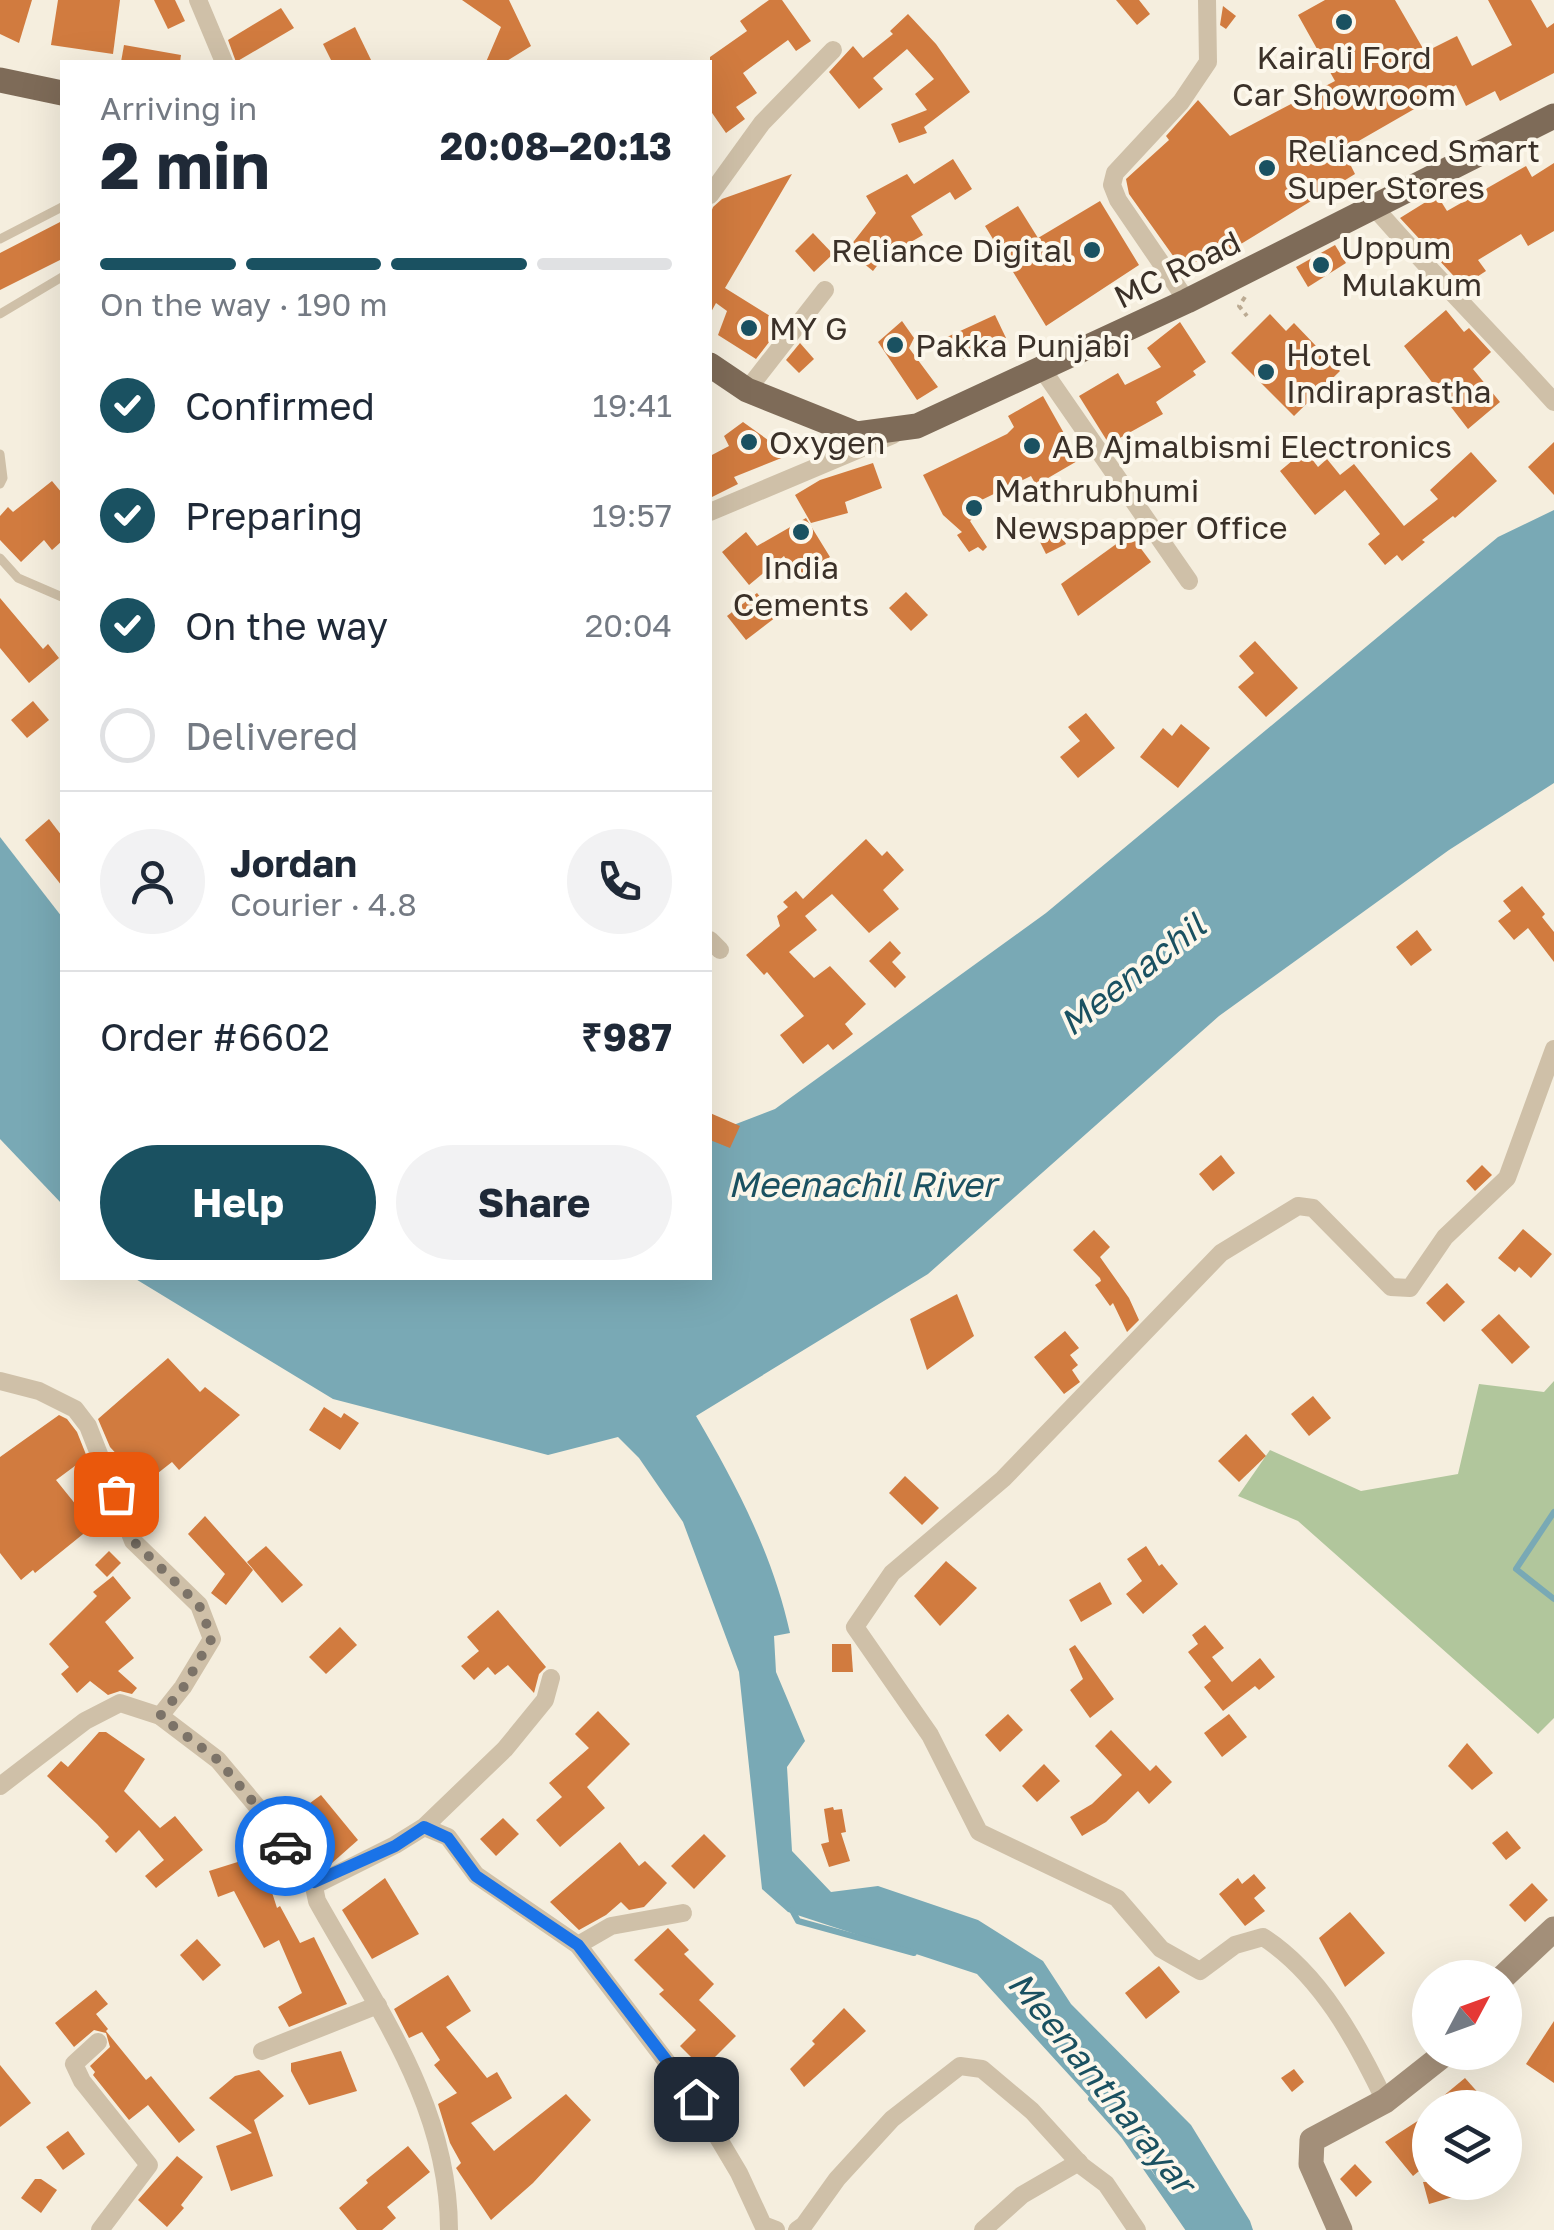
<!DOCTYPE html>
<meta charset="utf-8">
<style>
body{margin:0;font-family:"Golos Text",sans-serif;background:#f2f2f3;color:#1f2937;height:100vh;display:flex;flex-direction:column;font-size:38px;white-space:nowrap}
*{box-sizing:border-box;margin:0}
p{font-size:32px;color:#747a83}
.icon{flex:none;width:55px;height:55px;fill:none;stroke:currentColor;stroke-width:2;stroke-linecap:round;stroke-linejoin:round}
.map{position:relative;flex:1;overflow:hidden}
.side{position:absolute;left:60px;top:60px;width:652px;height:1220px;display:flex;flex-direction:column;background:#fff;border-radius:0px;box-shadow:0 10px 40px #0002}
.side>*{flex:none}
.needle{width:65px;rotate:49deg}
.controls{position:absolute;left:1412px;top:1960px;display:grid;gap:20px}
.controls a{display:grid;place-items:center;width:110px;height:110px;border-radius:50%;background:#fff;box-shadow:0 10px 40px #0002;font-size:50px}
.pin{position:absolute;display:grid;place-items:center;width:85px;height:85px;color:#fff;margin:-42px;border-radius:20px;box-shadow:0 5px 15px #0006}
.courier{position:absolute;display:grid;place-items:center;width:100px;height:100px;margin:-50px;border:8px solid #1a73e8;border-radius:50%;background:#fff;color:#222;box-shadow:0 2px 12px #0007}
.head em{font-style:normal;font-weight:700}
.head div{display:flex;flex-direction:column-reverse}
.head{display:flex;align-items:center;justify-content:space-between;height:170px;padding:0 40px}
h1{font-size:65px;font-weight:700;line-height:75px}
.bar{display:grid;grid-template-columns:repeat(4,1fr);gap:15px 10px;align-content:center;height:120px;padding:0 40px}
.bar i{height:12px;border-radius:8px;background:#e0e1e3}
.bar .selected{background:#1a5161}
.bar p{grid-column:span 4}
.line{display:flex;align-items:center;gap:25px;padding:0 40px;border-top:2px solid #e0e1e3}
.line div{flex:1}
.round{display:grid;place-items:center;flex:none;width:105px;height:105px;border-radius:52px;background:#f2f2f3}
ol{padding:0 40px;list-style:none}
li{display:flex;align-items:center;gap:30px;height:110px}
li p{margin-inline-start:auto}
li .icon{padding:10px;border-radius:50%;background:#1a5161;color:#fff;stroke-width:4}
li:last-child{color:#747a83}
li i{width:55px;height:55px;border:5px solid #e0e1e3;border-radius:50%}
.action{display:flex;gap:20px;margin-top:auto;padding:20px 40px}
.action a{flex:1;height:115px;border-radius:60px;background:#1a5161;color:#fff;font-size:40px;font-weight:700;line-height:115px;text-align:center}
.action a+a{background:#f2f2f3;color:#1f2937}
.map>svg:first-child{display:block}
.green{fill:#b1c69c}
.water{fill:#79a9b5}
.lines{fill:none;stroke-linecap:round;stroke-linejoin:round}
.stream{stroke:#79a9b5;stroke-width:6}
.building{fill:#d17b3f}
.path{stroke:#bbaa92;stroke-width:4;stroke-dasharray:5 5;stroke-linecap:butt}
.service{stroke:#cfc0a8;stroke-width:9}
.minor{stroke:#cfc0a8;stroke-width:18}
.secondary{stroke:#a38f79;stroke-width:25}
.primary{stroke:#7e6b58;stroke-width:25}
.done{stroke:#7c7368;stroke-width:10;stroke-dasharray:0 18}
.route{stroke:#1a73e8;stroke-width:12}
.poi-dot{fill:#1a5161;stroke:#fcf7eb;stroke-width:4}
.labels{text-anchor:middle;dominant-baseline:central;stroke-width:8;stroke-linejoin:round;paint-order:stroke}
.poi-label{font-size:32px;fill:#3b3129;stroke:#fcf7eb;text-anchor:start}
.street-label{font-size:32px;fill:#3b3129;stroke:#fcf7eb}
.water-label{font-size:35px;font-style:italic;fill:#1a5161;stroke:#fcf7eb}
</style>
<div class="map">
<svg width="1554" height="2230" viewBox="0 0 1554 2230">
<rect width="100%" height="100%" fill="#f5eede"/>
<path class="green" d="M1554,1381v337l-16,16 -240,-213 -60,-25 32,-46 91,41 97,-17 21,-90 65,8z"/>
<g class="water">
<path d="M1554,510v273l-105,67 -230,166 -291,258 -232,142c40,68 77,139 94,217l-16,3 2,36 29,69 -18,26 5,84 39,41 47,-6 100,34 65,41 28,43 120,121 59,96 3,9h-64l-46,-74 -166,-182 -189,-62 -26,-23 -23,-217 -56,-150 -44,-64 -21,-21 -70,18 -215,-56 -199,-121h576v-144l65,-25 271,-196 452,-376z"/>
<path d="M0,837l62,80v287l-62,-65z"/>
</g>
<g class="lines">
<g class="stream">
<path d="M1554,1512l-38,57 38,30"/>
<path d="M792,1910l6,11 116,32"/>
<path d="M1091,2099l33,37 65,94"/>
</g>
</g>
<g class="building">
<path d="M0,0h32l-13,43 -19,-9z"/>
<path d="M58,0h62l-7,54 -62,-9z"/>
<path d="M154,0h21l10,21 -17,8z"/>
<path d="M462,0h47l22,46 -26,16h-19l15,-35z"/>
<path d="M769,0h13l29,41 -15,10 -8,-11 -45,33 14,20 -21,14 9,12 -19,14 -16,-23v-53l37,-26 -7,-10z"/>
<path d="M1116,0h23l11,14 -13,11z"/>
<path d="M1325,0h70l30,52 32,-16 15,30 40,-21 -24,-45h43l16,28 7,-5v50l-54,28 -5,-10 -29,15 -10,-21 -113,65 12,24 -119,73 -55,20 -52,-73 -3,-15 43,-39 -3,-4 32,-36 32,36 105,-55 -37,-66z"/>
<path d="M1223,6l13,10 -10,13 -6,-4z"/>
<path d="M281,8l13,20 -58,34 -8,-22z"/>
<path d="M908,14l28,30 34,48 -46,35 3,6 -28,10 -8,-19 36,-14 -12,-16 19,-15 -27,-30 -34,29 10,11 -24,20 -30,-37 24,-26 10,12 30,-24 -3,-3z"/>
<path d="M355,27l17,35h-40l-9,-18z"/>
<path d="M124,45l57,10 -1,7h-59z"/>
<path d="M953,159l19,30 -17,11 -5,-8 -39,24 12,19 -40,23 -10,13 -26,-21 29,-37 -10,-17 41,-22 7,10z"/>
<path d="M1554,163v68l-26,15 -7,-12 -43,26 8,11 -23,15 -63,-68 37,-23 10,16 79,-45 6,11z"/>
<path d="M792,174l-67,114 58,36 -27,35 -38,-24 9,-24 -11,-8 -6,11v-99l3,-8 9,-8z"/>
<path d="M1100,201l39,64 -93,61 -61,-100 33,-20 20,32z"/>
<path d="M62,221v38l-62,31v-37z"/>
<path d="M813,233l20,21 -19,18 -19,-21z"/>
<path d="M1335,245l11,18 -38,24 -12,-20z"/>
<path d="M1446,310l18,22 5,-4 22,24 -18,17 27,33 -32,27 -64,-83z"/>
<path d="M1270,314l16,17 8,-8 46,48 -46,45 -63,-63z"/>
<path d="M995,315l11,23 -47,23 -12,-24z"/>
<path d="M902,321l12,17 -5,10 29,39 -21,13 -39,-58z"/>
<path d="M1180,322l26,40 -13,9 3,4 -40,27 7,12 -54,30 -30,-48 39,-23 7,12 36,-18 -14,-19z"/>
<path d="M800,343l14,16 -15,14 -13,-13z"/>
<path d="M1043,396l36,64 -43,25 -5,-9 -68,33 10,9 -3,3 17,26 -4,4 -5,-4 -9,5 -12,-17 5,-3 -19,-17 -20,-40 84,-41 7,-7 -6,-11z"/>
<path d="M743,422l46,33 -55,22 4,7 -28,14v-42l19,-10 -5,-10z"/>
<path d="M1554,442v53l-26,-28z"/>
<path d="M1305,450l13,17 9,-8 13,16 14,-11 50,62 34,-27 -8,-9 41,-38 26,29 -42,37 -2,-2 -31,24 3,2 -23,19 -5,-6 -12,10 -17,-21 12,-10 -35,-44 -30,25 -35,-44z"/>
<path d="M873,463l9,25 -37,14 3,11 -37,10 -16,-28 25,-15z"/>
<path d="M52,481l10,12v48l-10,9 -8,-10 -23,22 -21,-22v-24l8,-9 5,5z"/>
<path d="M806,518l24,39 -33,20 -13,-21 -35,29 -27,-33 24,-20 11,14z"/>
<path d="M1054,522l12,22 -20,10 -11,-22z"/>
<path d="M1130,534l21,28 -73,54 -17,-32z"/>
<path d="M906,592l22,23 -17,16 -22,-23z"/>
<path d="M757,593l19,24 -30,23 -19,-24z"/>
<path d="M0,598l43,51 5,-5 11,14 -30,25 -29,-35z"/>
<path d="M1255,641l43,47 -32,29 -28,-30 16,-14 -15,-17z"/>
<path d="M33,701l16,19 -22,18 -16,-18z"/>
<path d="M1086,713l29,35 -37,30 -18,-21 20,-16 -12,-14z"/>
<path d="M1181,724l29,24 -32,40 -38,-31 23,-29 9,8z"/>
<path d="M49,819l13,17v50l-37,-46z"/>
<path d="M866,839l16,17 5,-5 17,19 -21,20 16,19 -30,24 -37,-39 -27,22 12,14 -28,22 25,26 16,-12 36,38 -21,20 8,10 -20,16 -5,-6 -25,20 -23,-29 24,-19 -37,-44 -3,3 -18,-20 34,-29 -3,-10 11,-9 -5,-5 13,-11 7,8z"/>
<path d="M1522,886l23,28 -3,3 12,15v30l-26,-34 -14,12 -16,-19 13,-10 -8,-10z"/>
<path d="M1417,930l15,20 -21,16 -15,-19z"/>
<path d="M890,941l11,12 -9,9 14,15 -11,11 -26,-27z"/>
<path d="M710,1113l30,13 -10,22 -20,-8z"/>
<path d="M1221,1155l14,18 -22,18 -14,-17z"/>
<path d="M1482,1165l10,10 -17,16 -9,-10z"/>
<path d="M1523,1229l29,25 -21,24 -12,-11 -4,5 -17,-14z"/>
<path d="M1094,1230l16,17 -10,10 29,41 10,22 -12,12 -14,-29 -3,3 -15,-21 6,-4 -1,-3 -27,-28z"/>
<path d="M1447,1283l18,19 -21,20 -18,-19z"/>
<path d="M957,1294l17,42 -47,34 -17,-51z"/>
<path d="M1499,1314l31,33 -18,17 -31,-34z"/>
<path d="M1065,1331l14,17 -9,7 8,10 -6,5 8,12 -16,12 -30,-37z"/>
<path d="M168,1358l32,34 5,-5 35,28 -61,55 -7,-8 -28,22 -34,-37 -12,-28z"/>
<path d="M1313,1396l18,22 -22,18 -18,-22z"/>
<path d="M324,1407l17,11 3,-5 15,10 -19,27 -31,-20z"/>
<path d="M59,1415l8,4 10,13 10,25 -31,23 37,46 -58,47 -2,-3 -12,10 -21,-27v-96z"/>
<path d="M1246,1434l20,22 -27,26 -21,-21z"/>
<path d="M905,1476l34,32 -17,17 -33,-32z"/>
<path d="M205,1516l48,54 -27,35 -15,-12 14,-19 -37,-40z"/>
<path d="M266,1546l37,39 -21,18 -35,-41z"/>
<path d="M1146,1546l13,20 3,-2 16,20 -35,30 -17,-20 16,-13 -15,-22z"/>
<path d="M109,1551l12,12 -14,14 -12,-12z"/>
<path d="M946,1561l31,27 -37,38 -26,-30z"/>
<path d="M113,1576l18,22 -26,24 29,36 -16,13 19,17 -5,6 -12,-3 -12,4 -18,-14 -13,12 -16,-19 8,-7 -20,-23 48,-48 -4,-4z"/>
<path d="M1100,1582l12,22 -31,18 -12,-22z"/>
<path d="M498,1610l48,57 -7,7 -5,19 -26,-28 -13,10 -7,-8 -14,13 -13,-14 18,-15 -12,-14z"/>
<path d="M1205,1625l19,23 -12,9 20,25 28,-24 15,19 -16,13 -4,-4 -32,25 -19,-24 7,-6 -23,-29 10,-8 -6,-9z"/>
<path d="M340,1627l17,18 -31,29 -17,-17z"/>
<path d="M832,1644h19l2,28h-21z"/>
<path d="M1075,1645l39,54 -24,19 -20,-28 13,-11 -14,-30z"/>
<path d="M598,1711l32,33 -43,43 18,21 -45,39 -24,-27 26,-23 -13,-14 40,-35 -14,-14z"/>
<path d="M1008,1714l15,16 -23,22 -15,-17z"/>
<path d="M1229,1714l18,23 -25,20 -18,-24z"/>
<path d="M1111,1730l39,41 6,-6 16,17 -23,22 -11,-13 -32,31 -24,14 -12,-19 22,-13 30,-29 -27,-29z"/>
<path d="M99,1732h7l39,27 -21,32 36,37 15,-12 28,34 -47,38 -11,-12 19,-16 -25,-30 -23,23 -11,-12 4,-4 -12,-13 -50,-48 14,-15 7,6z"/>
<path d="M1467,1743l26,30 -21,17 -24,-24z"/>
<path d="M1044,1764l16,17 -23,21 -15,-16z"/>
<path d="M321,1795l37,45 -26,23 -14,6 -34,-47z"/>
<path d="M833,1807l1,3 8,-1 4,23 -5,1 9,28 -21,6 -8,-23 8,-2 -5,-33z"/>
<path d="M503,1818l16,16 -23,22 -16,-17z"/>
<path d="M1507,1831l14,17 -15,12 -14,-17z"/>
<path d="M704,1834l22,22 -32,33 -23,-23z"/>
<path d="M620,1842l19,24 6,-5 22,22 -23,24 -15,3 -8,-8 -15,13 -27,15 -29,-28z"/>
<path d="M260,1855l17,53 3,-2 20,37 14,-6 33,67 -58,23 -11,-20 24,-14 -23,-53 -15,8 -30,-57 -16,6 -9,-26z"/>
<path d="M1254,1874l12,14 -12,10 11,13 -20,15 -26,-32 19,-16 4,6z"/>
<path d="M385,1878l34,56 -47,25 -30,-49z"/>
<path d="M1532,1883l16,17 -23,22 -16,-17z"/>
<path d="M1350,1912l35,41 -40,34 -26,-49z"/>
<path d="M668,1928l21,22 -5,4 30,30 -15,16 37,36 -33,33 -23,-23 16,-16 -37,-36 5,-4 -30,-30z"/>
<path d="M197,1939l24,26 -18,16 -23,-26z"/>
<path d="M1159,1966l21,26 -34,27 -21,-26z"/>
<path d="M448,1975l23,36 -25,16 41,51 10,-6 15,26 -41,25 23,28 72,-57 25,26 -58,63 -42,37 -35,-52 5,-5 -11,-20 -12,-39 19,-11 -23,-28 6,-5 -18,-28 -13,6 -15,-29z"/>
<path d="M96,1990l12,14 -12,10 12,15 -2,2 40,49 5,-4 44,54 -16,13 -31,-38 -19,15 -36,-45 2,-3 -5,-6 20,-19 -4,-14 -12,-3 -20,17 -19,-24z"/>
<path d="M844,2008l22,23 -62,56 -14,-18 25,-25 -3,-3z"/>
<path d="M1554,2021v62l-28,-19z"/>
<path d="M341,2051l16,40 -48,14 -18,-34v-8z"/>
<path d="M0,2065l31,38 -31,24z"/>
<path d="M1294,2069l10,13 -12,10 -11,-14z"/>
<path d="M259,2070l25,26 -30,24 19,56 -42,15 -15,-45 36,-13 -43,-35 26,-22z"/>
<path d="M1465,2078l16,18 -14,12h-16l-9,-11z"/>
<path d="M1430,2113v19l-17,9 17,21 -17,14 -28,-34z"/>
<path d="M68,2131l17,23 -22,16 -17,-23z"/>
<path d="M408,2146l22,26 -43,35 9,11 -14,12h-25l-18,-22 29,-25 -2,-3z"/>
<path d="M177,2156l26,21 -22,28 3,3 -17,19 -29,-27z"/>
<path d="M1355,2164l17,18 -16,15 -16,-18z"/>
<path d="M35,2179h6l16,11 -16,23 -20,-15z"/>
<path d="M1423,2182h63l1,5 -58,17z"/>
</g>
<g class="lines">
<path class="path" d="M1245,297l-6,9 8,10"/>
<g class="service">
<path d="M0,239l62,-32"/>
<path d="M0,314l62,-37"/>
<path d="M0,454l3,24 -3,6"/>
<path d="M0,558l18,20 44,19"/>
</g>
<g class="minor">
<path d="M198,0l26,62"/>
<path d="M710,195l52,-72 71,-73"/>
<path d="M1375,208c58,67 120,128 179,194"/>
<path d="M1187,301l-69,-101 -6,-15 3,-12 66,-71 27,-40 -1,-62"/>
<path d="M1042,369l147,212"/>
<path d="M747,390l78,-100"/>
<path d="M710,512l183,-77"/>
<path d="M710,940l10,10"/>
<path d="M0,1381l39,10 36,18 13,17 45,115 66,64 13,34 -29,48 -23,29"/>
<path d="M0,1786l85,-65 35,-18 40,13 58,44 47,56 43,61 5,5h8l74,-37 29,-18 81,-78 40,-49 6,-22"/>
<path d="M424,1827l24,10 28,38 102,70 117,154 44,74 24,52 13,5"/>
<path d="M313,1882l4,19c59,106 132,203 132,329"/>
<path d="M578,1945l33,-19 72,-13"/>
<path d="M98,2042l-24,22 8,17 67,84 -49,65"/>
<path d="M262,2051l116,-46"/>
<path d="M1385,2101c-29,-61 -65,-127 -122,-164l-28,8 -35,26 -39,-22 -44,-51 -138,-66 -49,-97 -75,-108 37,-54 111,-94 218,-226 77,-47 15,2 78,79 19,1 35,-51 62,-59 47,-129"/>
<path d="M797,2230l7,-5 33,-46 55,-60 68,-53 22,3 50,42 50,55 24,18 31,46"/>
<path d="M983,2230l39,-35 57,-33"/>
</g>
<g class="secondary">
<path d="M1502,1978l52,-49"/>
<path d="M1340,2230l-29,-66 1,-24 73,-39 62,-49"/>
</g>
<g class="primary">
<path d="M0,80l62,13"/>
<path d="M710,365l37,25 110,44 60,-8 270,-125 367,-185"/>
</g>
</g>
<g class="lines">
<path class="done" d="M116,1494l17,47 66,64 13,33 -29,50 -23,28 58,44 47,56 20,30"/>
<path class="route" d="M285,1846l29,36 81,-36 29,-19 24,11 28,38 102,69 118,154"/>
</g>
<g class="poi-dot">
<circle cx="1344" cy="22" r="10"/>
<circle cx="1267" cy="168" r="10"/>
<circle cx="1092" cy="250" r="10"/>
<circle cx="1321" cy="265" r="10"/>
<circle cx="749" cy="328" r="10"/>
<circle cx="895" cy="345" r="10"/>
<circle cx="1266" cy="372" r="10"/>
<circle cx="749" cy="442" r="10"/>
<circle cx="1032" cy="446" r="10"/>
<circle cx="974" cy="508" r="10"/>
<circle cx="801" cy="532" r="10"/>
</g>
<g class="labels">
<g class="poi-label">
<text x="1344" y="57" text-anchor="middle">Kairali Ford<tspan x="1344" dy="37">Car Showroom</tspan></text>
<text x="1287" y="150">Relianced Smart<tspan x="1287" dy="37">Super Stores</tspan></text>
<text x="1341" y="247">Uppum<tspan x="1341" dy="37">Mulakum</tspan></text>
<text x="1072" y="250" text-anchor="end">Reliance Digital</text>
<text x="769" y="328">MY G</text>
<text x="915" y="345">Pakka Punjabi</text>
<text x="1286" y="354">Hotel<tspan x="1286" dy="37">Indiraprastha</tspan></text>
<text x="769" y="442">Oxygen</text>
<text x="1052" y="446">AB Ajmalbismi Electronics</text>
<text x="994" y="490">Mathrubhumi<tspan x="994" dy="37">Newspapper Office</tspan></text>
<text x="801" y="567" text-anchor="middle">India<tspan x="801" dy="37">Cements</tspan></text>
</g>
<g class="street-label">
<text transform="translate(1177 269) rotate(-26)">MC Road</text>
</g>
<g class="water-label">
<text transform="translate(1132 974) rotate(-38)">Meenachil</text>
<text x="862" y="1184">Meenachil River</text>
<text transform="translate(1102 2082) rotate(51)">Meenantharayar</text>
</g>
</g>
</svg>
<div class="controls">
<a><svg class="needle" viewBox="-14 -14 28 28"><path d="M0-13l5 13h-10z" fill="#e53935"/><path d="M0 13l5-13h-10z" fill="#747a83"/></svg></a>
<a><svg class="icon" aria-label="layers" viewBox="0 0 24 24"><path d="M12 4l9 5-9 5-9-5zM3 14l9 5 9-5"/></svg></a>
</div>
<div class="pin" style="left:116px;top:1494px;background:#ea580c"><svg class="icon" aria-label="bag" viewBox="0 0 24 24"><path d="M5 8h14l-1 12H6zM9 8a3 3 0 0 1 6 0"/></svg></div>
<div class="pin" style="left:696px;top:2099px;background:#1f2937"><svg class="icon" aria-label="home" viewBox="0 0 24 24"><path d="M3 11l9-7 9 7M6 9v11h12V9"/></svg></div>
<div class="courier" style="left:285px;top:1846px"><svg class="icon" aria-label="car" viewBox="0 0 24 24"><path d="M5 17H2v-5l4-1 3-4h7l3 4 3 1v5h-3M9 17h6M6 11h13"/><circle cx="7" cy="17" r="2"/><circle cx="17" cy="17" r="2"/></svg></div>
<section class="side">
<div class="head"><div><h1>2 min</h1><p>Arriving in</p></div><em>20:08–20:13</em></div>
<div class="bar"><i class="selected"></i><i class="selected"></i><i class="selected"></i><i></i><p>On the way · 190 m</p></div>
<ol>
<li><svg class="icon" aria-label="check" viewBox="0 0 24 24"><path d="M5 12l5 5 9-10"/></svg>Confirmed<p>19:41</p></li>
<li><svg class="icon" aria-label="check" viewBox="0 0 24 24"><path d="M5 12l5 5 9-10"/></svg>Preparing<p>19:57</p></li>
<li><svg class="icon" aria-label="check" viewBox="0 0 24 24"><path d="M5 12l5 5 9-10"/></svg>On the way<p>20:04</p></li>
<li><i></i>Delivered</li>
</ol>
<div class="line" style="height:180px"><a class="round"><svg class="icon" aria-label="person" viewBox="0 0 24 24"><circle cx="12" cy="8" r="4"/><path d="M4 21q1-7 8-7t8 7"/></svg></a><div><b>Jordan</b><p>Courier · 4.8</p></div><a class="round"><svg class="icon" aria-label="phone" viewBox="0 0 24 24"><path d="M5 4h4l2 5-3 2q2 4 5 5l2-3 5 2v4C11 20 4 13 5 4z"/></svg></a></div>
<div class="line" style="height:130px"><div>Order #6602</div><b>₹987</b></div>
<div class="action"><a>Help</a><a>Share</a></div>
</section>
</div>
